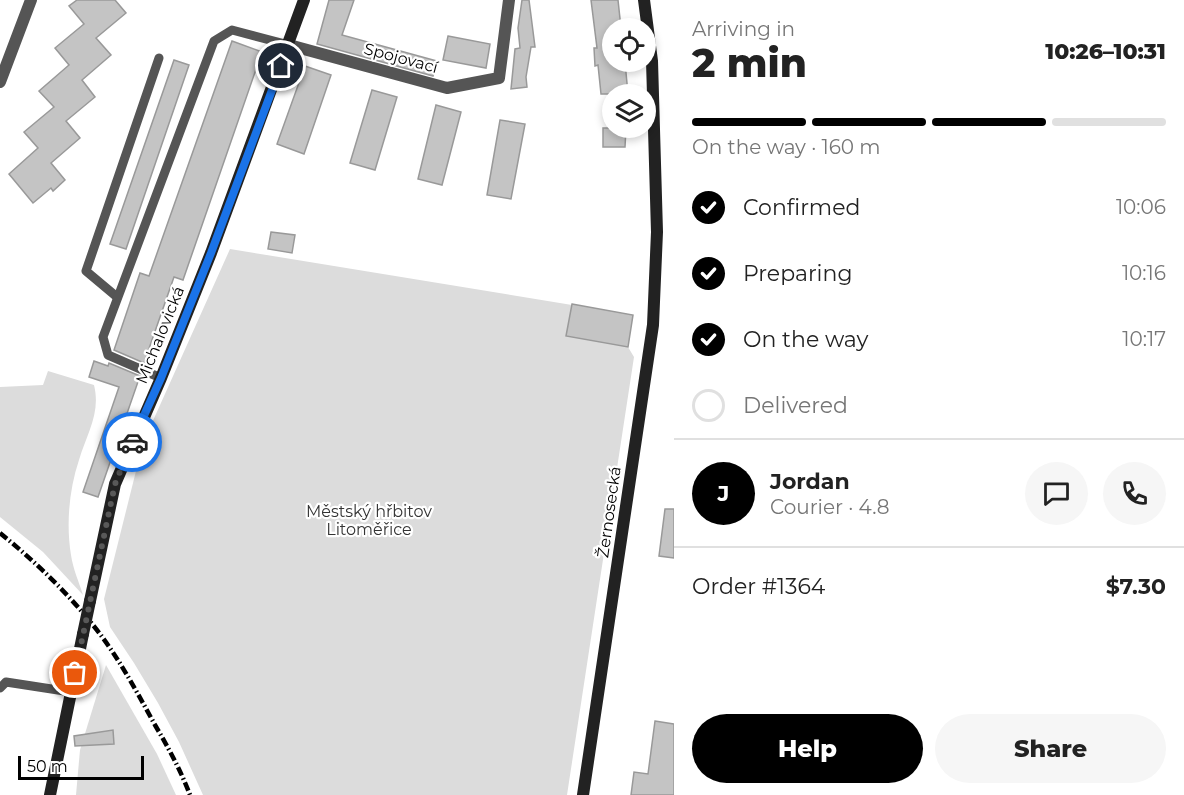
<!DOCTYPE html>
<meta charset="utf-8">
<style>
body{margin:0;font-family:Montserrat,sans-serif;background:#f6f6f6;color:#222;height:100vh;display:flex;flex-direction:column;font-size:22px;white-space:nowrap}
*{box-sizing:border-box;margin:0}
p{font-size:20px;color:#767676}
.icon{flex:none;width:33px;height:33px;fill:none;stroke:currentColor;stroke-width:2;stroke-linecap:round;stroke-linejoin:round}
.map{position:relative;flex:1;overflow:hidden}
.side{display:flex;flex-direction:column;background:#fff;width:510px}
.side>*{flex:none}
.buttons{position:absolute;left:602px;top:18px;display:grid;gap:12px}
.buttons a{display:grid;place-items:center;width:54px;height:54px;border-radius:50%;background:#fff;box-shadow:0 3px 9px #0003;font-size:30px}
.scale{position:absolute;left:18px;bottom:15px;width:126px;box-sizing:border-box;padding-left:6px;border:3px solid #000;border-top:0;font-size:16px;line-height:21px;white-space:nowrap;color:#000;-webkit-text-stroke:4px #fff;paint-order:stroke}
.pin{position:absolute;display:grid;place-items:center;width:51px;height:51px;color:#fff;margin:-26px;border:3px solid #fff;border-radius:50%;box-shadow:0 2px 6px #0007}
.courier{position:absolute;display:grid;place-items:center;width:60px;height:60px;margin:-30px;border:4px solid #1a73e8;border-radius:50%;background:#fff;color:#222;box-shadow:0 2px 8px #0007}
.summary em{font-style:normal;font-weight:800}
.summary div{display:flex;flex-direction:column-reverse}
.summary{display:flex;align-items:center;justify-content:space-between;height:102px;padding:0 18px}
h1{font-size:39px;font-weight:800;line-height:45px}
.bar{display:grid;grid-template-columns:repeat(4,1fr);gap:9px 6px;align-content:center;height:72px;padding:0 18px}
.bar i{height:8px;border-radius:4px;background:#e0e0e0}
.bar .active{background:#000}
.bar p{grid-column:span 4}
.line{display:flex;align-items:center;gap:15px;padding:0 18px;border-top:2px solid #e0e0e0}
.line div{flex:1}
.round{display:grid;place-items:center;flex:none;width:63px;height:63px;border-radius:32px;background:#f6f6f6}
ol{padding:0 18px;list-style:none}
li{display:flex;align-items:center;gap:18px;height:66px}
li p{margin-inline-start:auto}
li .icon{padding:6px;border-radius:50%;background:#000;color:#fff;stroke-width:4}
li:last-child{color:#767676}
li i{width:33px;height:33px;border:3px solid #e0e0e0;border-radius:50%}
.primary-button{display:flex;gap:12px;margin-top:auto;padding:12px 18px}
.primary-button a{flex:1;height:69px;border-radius:36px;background:#000;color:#fff;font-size:24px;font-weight:800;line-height:69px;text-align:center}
.primary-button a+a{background:#f6f6f6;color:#222}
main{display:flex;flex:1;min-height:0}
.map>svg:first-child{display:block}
.green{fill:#dcdcdc}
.building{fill:#c4c4c4;stroke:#999;stroke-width:1.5}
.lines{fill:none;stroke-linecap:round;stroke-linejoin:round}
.lane{stroke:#555;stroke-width:9}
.street{stroke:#555;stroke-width:12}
.secondary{stroke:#222;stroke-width:12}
.rail{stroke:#000;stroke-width:4.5;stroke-dasharray:9 3 1.5 3;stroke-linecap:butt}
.secondary-bridge{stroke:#222;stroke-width:12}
.done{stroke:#595959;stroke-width:6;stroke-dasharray:0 10.8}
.route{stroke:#1a73e8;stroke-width:8}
.labels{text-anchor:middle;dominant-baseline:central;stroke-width:4.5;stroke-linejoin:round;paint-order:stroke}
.street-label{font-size:16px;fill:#000;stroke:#fff}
.park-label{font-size:16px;fill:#333;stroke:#fff}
</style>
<main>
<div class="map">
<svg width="674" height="795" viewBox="0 0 674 795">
<rect width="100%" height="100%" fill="#fff"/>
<g class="green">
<path d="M230,249l403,66 -5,32 6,10 -67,438h-364l-24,-53 -21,-39 -24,-40 -24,-36 -6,-28 39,-156z"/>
<path d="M48,371l46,14c7,28 -7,48 -15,75 -10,30 -13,64 -8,95 2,14 8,27 12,40l-40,-43 -43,-35v-130l43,-2z"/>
<path d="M106,665l51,89 19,41h-100l4,-45z"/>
</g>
<g class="building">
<path d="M77,0h38l11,13 -30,25 15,17 -29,25 13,17 -29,24 14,17 -29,25 14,17 -12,11 -2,-3 -18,15 -24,-29 29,-26 -14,-16 30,-25 -15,-16 30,-26 -14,-17 29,-24 -15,-18z"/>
<path d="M329,0h25l-12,35 95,26 -4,15 -116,-32z"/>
<path d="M522,0h7l6,47h-4l-5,30 1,10 -16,2 4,-40 5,-1 -2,-20z"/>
<path d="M591,0h27l3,28h-9v34h13l3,32h-27l-3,-29 -3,1 -1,-18h3z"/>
<path d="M448,36l42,8 -4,24 -43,-8z"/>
<path d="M232,41l30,11 -79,228 -9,-3 -30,86 -30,-13 26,-77 9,3z"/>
<path d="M174,60l15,5 -63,184 -16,-5z"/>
<path d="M305,66l26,9 -27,79 -27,-10z"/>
<path d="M372,90l25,7 -22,73 -25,-7z"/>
<path d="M436,105l25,7 -19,73 -24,-6z"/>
<path d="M500,120l25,4 -14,75 -24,-4z"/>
<path d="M603,128h23l-1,19h-22z"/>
<path d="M271,232l24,3 -3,18 -24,-4z"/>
<path d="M572,304l61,11 -5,32 -62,-11z"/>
<path d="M94,361l14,5 1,-3 31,13 -42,121 -15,-5 36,-105 -30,-10z"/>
<path d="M665,509h9v49l-15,-2z"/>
<path d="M655,721l19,3v71h-43l3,-23 14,2z"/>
<path d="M113,730l1,14 -39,2 -1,-10z"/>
</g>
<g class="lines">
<g class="lane">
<path d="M117,297l-31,-26 73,-213"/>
<path d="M161,378l-53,-23 -5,-18 111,-296 18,-11 57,15"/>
<path d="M0,688l6,-6 65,10"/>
</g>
<g class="street">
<path d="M289,45l158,43 52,-10 10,-78"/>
<path d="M0,82l31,-82"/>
</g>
<g class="secondary">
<path d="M90,601l25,-117 46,-106 50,-125 93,-253"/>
<path d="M50,795l33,-161"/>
<path d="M583,795l70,-470 4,-93 -5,-171 -8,-61"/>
</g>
<path class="rail" d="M0,533c37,30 71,63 100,101 21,28 38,60 55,91 13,22 26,46 35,70"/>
<path class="secondary-bridge" d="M83,634l7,-33"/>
</g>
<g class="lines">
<path class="done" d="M75,673l40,-189 17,-42"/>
<path class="route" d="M132,442l29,-64 50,-125 70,-187"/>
</g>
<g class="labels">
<g class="street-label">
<text transform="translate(401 58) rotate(15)">Spojovací</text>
<text transform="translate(160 335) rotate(-68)">Michalovická</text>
<text transform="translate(609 512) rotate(-82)">Žernosecká</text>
</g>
<g class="park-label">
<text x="369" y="511">Městský hřbitov<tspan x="369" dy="18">Litoměřice</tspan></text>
</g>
</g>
</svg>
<div class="buttons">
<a><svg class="icon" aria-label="locate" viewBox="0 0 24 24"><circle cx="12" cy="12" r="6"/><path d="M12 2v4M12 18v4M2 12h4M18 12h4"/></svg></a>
<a><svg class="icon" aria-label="layers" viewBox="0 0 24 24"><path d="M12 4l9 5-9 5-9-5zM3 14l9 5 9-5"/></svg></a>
</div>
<div class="scale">50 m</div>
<div class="pin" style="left:75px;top:673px;background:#ea580c"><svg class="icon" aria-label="bag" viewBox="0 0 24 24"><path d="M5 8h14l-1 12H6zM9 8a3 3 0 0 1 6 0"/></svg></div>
<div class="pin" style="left:281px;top:66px;background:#1f2937"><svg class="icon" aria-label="home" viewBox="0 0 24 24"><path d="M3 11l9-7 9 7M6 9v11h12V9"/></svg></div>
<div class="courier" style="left:132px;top:442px"><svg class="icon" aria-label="car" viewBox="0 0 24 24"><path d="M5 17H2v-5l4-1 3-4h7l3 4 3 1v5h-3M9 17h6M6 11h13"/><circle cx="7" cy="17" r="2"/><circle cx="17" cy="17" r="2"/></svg></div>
</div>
<section class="side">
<div class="summary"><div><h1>2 min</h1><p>Arriving in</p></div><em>10:26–10:31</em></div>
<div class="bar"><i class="active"></i><i class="active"></i><i class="active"></i><i></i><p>On the way · 160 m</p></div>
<ol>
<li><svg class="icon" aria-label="check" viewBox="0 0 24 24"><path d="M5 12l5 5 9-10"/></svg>Confirmed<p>10:06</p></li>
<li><svg class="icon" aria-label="check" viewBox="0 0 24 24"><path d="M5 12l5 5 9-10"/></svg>Preparing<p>10:16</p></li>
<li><svg class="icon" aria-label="check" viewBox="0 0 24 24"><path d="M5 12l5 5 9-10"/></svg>On the way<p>10:17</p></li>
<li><i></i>Delivered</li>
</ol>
<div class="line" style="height:108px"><b class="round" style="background:#000;color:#fff">J</b><div><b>Jordan</b><p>Courier · 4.8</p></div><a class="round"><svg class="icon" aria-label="chat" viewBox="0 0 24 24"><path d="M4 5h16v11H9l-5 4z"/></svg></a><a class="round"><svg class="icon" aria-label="phone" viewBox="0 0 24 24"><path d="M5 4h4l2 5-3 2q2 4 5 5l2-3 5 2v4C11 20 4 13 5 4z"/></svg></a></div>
<div class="line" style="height:78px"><div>Order #1364</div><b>$7.30</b></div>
<div class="primary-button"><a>Help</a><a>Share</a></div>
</section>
</main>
